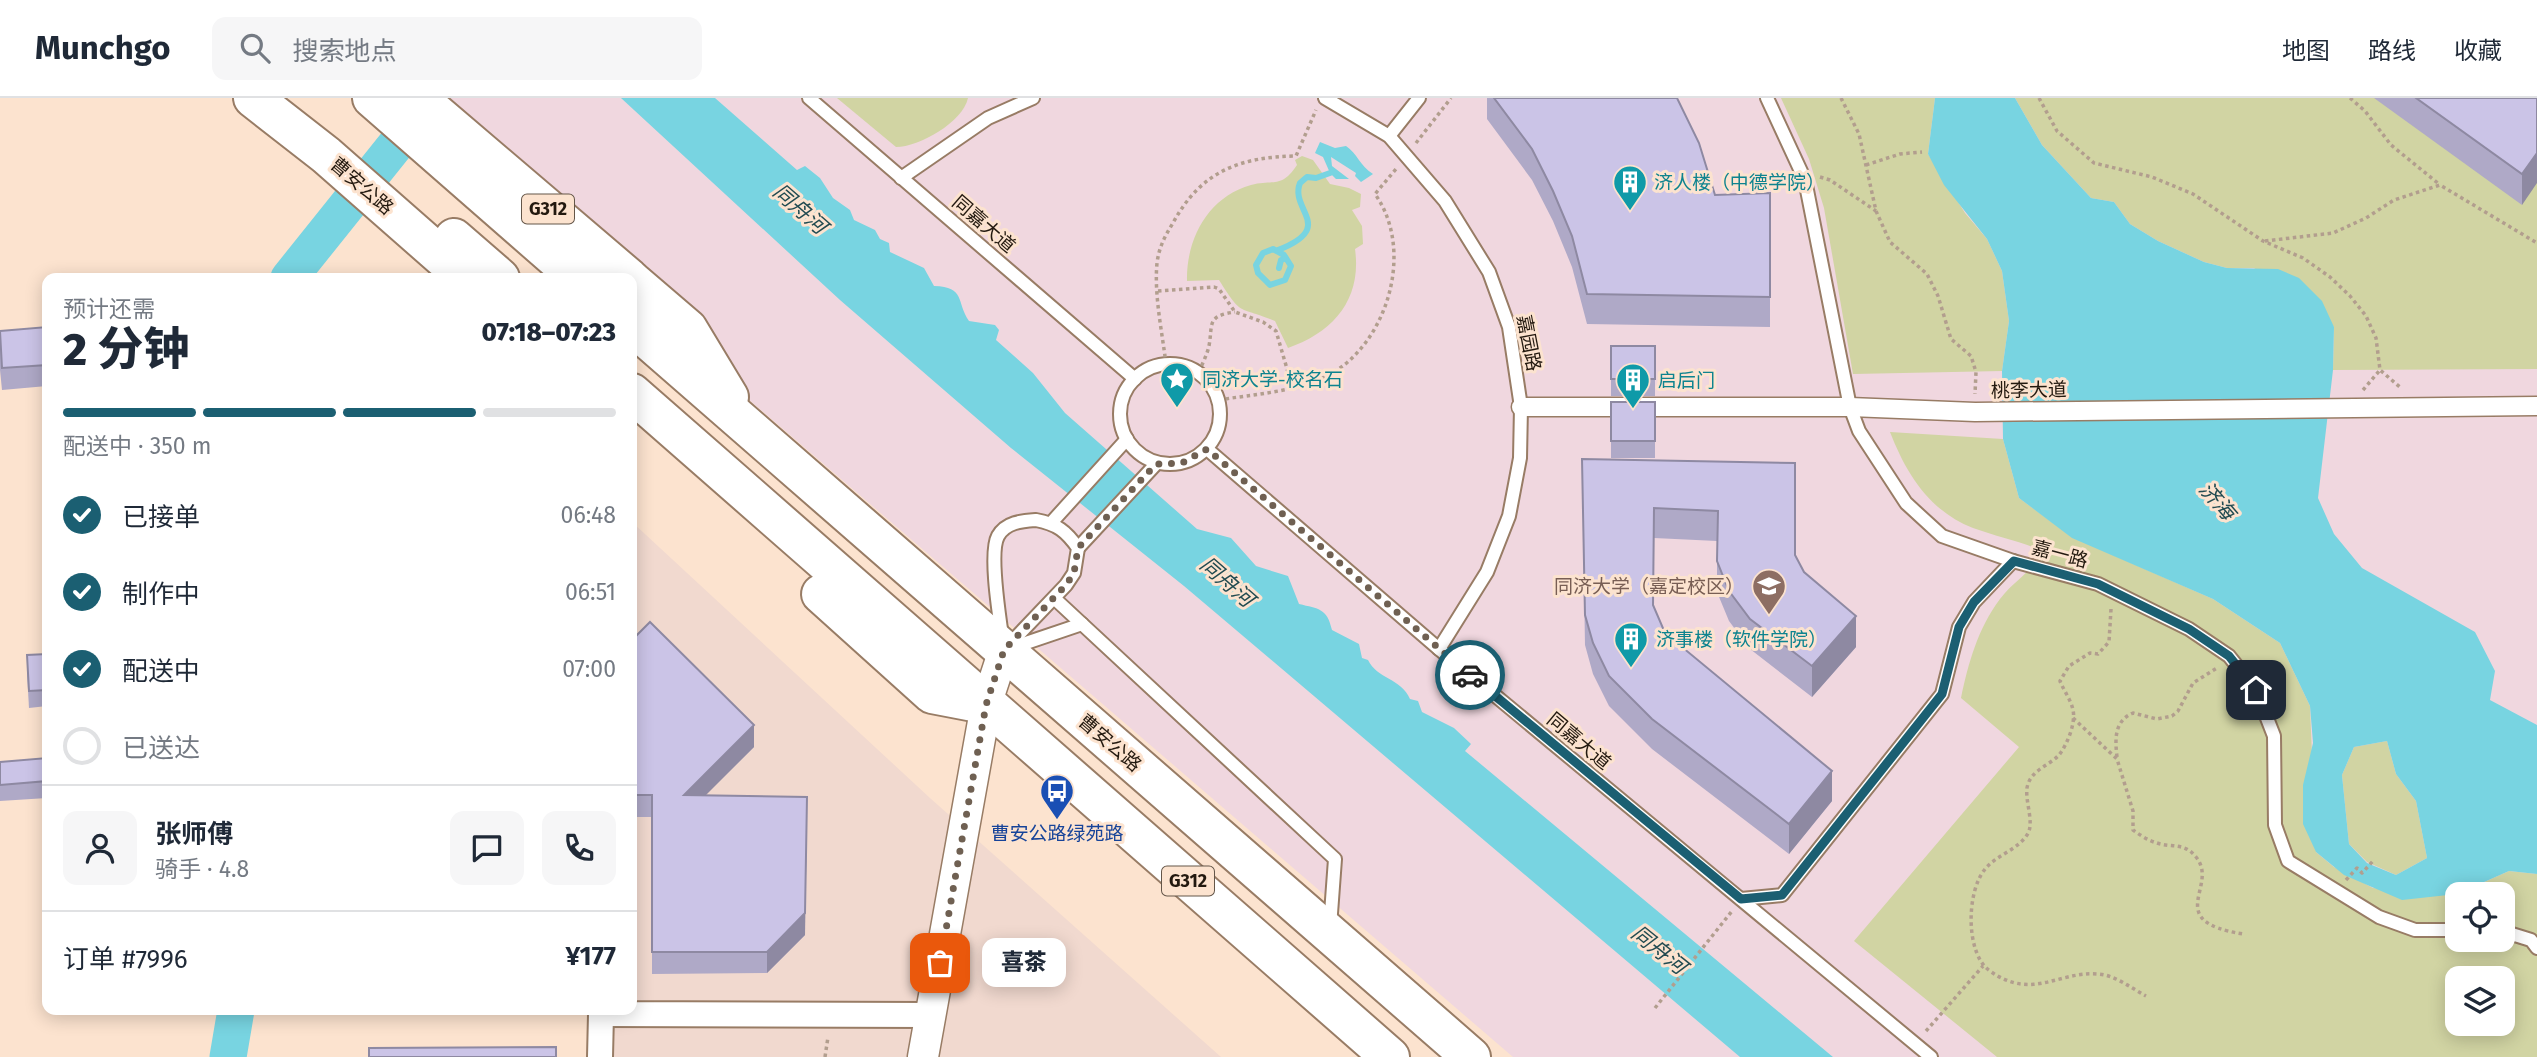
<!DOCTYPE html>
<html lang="zh">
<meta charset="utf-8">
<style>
body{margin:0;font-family:"Fira Sans","Noto Sans SC",sans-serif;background:#f6f6f7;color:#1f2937;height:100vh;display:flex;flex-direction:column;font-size:26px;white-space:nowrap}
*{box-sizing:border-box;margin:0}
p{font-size:23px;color:#747a83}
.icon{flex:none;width:38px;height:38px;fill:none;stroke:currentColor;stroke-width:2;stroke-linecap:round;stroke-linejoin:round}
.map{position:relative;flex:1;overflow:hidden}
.sheet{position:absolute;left:42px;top:175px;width:595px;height:742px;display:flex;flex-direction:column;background:#fff;border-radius:14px;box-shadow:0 4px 18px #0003}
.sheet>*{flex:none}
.tools{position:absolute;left:2445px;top:784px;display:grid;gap:14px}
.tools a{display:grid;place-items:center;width:70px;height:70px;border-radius:14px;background:#fff;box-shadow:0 4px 18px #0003;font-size:35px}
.pin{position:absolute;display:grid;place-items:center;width:60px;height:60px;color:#fff;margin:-30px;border-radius:14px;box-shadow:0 4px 10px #0006}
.courier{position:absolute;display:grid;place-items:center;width:70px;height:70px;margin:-35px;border:5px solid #1b5f72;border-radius:50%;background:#fff;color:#222;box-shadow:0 2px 9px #0007}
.bubble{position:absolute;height:49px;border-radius:14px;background:#fff;box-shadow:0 4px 18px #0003;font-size:23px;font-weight:800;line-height:49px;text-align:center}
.head em{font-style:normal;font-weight:800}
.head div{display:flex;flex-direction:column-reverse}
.head{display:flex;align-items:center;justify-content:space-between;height:119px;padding:0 21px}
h1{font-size:46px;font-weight:800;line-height:52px}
.bar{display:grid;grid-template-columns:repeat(4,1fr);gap:10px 7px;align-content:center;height:84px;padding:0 21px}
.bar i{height:9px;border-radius:5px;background:#e0e1e3}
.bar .on{background:#1b5f72}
.bar p{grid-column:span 4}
.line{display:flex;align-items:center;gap:18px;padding:0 21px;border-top:2px solid #e0e1e3}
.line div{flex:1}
.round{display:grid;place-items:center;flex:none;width:74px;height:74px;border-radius:14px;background:#f6f6f7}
ol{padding:0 21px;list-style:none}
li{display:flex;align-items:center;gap:21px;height:77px}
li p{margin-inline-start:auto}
li .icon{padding:7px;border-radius:50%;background:#1b5f72;color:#fff;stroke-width:4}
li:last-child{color:#747a83}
li i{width:38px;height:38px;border:4px solid #e0e1e3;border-radius:50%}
header{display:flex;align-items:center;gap:42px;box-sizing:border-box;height:98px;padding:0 35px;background:#fff;border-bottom:2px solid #e0e1e3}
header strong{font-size:33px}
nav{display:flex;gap:38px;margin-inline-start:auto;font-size:24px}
.search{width:490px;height:63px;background:#f6f6f7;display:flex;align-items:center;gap:18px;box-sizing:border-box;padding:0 24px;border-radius:14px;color:#747a83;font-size:26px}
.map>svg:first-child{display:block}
.commercial{fill:#f1d9cf}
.education{fill:#f0d7df;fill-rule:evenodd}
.green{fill:#d1d4a3;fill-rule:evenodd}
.water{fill:#78d4e1;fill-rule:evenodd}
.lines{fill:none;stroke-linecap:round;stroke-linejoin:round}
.stream{stroke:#78d4e1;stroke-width:6}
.river{stroke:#78d4e1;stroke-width:37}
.service-casing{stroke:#987c65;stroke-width:16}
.pedestrian-casing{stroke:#987c65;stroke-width:21}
.minor-casing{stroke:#987c65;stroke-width:28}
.tertiary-casing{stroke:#987c65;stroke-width:33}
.trunk-casing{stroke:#987c65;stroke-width:42}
.path{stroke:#b29e8e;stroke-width:3.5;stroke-dasharray:3.5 3.5;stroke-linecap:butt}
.service{stroke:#fff;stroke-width:12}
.pedestrian{stroke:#fff;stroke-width:18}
.minor{stroke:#fff;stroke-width:24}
.tertiary{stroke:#fff;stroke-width:30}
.trunk{stroke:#fff;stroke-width:38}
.wall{fill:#afa9c7}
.shaded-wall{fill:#8e89a2}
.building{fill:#cbc4e7;stroke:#8e89a2;stroke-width:2}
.done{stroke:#6f6052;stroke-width:7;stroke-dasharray:0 12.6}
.route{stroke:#1b5f72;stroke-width:9}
.labels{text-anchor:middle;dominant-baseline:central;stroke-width:6;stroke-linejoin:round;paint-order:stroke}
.shield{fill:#fce3cf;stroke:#645649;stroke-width:2}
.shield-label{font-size:18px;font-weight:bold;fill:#23190f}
.culture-label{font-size:19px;fill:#0d838f;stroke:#fce3cf;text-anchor:start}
.street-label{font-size:19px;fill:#23190f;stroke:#fce3cf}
.education-label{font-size:19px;fill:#785e54;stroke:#fce3cf;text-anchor:end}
.transit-label{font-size:19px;fill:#164399;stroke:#fce3cf}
.water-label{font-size:21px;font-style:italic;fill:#214b51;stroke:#fce3cf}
</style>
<header>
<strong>Munchgo</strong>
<div class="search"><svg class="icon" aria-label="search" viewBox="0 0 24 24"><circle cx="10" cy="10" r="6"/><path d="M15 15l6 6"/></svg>搜索地点</div>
<nav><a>地图</a><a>路线</a><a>收藏</a></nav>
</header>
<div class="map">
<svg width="2537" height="959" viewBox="0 0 2537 959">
<rect width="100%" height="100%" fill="#fce3cf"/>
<path class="commercial" d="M632,424l298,276 291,259h-621v-47h32z"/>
<path class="education" d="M398,0h2139v959h-1024zM2457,796h45v46h-45zM2457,880h45v46h-45z"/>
<g class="green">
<path d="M837,0h131c-5,24 -49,49 -72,49z"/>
<path d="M1781,0h154l-7,56 37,59 22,26 15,32 7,50 -7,50 -149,3 -29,-166 -15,-49z"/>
<path d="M2015,0h522v271l-204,1 1,-43 -80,-59h-27l-23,-6 -46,-21 -28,-17 -16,-22 -23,-4 -49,-53z"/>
<path d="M1302,58l11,4 17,24 19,4 12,6 -1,13 -8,3 10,16 1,18 -8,5c7,50 -21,83 -67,99l-13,-27c-38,-16 -32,-3 -56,-41l-32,1c-1,-42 21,-84 64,-96 23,-6 30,4 46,-20l-2,-5z"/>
<path d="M1890,334l113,7 16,59 53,39 141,62 67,44 30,63 6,146 18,15 39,21 84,6 52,-23 28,3v183h-540l-143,-116 165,-194 -58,-49c7,-34 17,-70 39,-99 15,-20 31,-24 40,-49 -21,-9 -45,-14 -67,-22 -44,-17 -67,-55 -83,-96zM2457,796h45v46h-45zM2457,880h45v46h-45z"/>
<path d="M2387,643l9,33 20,27 11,57 -31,17 -29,-13 -18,-18 -7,-69 12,-28z"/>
</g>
<g class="water">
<path d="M621,0h94l82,72 8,-4 15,12 13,20 17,12 4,10 21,10 5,9 9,4 1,9 34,16 10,18c32,1 22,16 35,35l26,4 4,5 -3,10 37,33 32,40 132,116 34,9 25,28 32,10 11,28c20,5 28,4 33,26l27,14 3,14 6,2c9,19 33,18 42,39l8,2 4,11 32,16 17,16 -6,7 368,306h-93l-556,-471 -173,-138 -171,-148z"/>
<path d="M1935,0h80l27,47 49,53 23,4 16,22 28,17 46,21 23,6 51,1 21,9 23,23 12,26 -1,43 -15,128 16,36 28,34 113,64 20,39 -5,29 47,25v149l-28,-3 -52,23 -55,6 -58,-25 -28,-23 -13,-28v-39l10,-42 -3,-37 -30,-63 -67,-44 -141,-61 -53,-40 -16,-59 -1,-68 7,-50 -7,-50 -15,-32 -43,-54 -16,-31zM2387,643l9,33 20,27 11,57 -31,17 -29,-12 -18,-19 -7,-69 12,-28z"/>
<path d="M1320,44l15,6 11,-2c11,7 14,20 27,28l-12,8 -6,-6 1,-3 -25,-16 1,9 17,13h-13l-6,-6 -7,-16 -8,-4z"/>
</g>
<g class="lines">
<g class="stream">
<path d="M1273,151l11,6 7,11 -6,14 -15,5 -12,-12 -2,-8 7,-12z"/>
<path d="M1278,152c59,-23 11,-40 22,-67l7,-6 9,1 14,-5"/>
<path d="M1279,170l2,-8 3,-1"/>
</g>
<g class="river">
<path d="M289,180l137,-171"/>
<path d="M228,959l8,-47"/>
</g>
<g class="service-casing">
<g id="service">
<path d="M809,0l326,281"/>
<path d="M1325,0l64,38 56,65 44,71 20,55 12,80 -1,51 -11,58 -22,56 -48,77"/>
<path d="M1767,0l38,82 45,227 9,24 47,72 36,33 71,25 85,23 91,45 40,27 27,34 18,46 1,89 13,36 91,56 36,13h42"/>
<path d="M1389,38l30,-38"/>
<path d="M901,80l87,-60 45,-20"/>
<circle cx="1170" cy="316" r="50"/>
<path d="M1207,351l232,200 492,408"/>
<path d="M1036,422c21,4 30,11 42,28l-4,25 -8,12 -62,65c-3,-23 -16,-96 -6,-114 8,-14 24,-15 38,-16z"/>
<path d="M1051,425l76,-84"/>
<path d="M1078,450l78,-84"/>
<path d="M1054,500l281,261 -5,68"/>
<path d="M1011,550l71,-24"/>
<path d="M1741,801l41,-4 160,-201 17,-67 15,-25 39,-41"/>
<path d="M2502,833l29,9 6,8"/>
</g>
</g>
<g class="pedestrian-casing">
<path id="pedestrian" d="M1521,309h329l125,5 562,-6"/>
</g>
<g class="minor-casing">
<g id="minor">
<path d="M601,912v4l330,1"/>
<path d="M600,959l1,-43"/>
</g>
</g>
<g class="tertiary-casing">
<path id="tertiary" d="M923,959l63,-352 18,-55"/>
</g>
<g class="trunk-casing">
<g id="trunk">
<path d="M253,0l73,57 140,123"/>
<path d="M372,0l206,180"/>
<path d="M418,0l211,180"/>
<path d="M454,140l46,40"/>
<path d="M632,183l56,48 41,68"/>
<path d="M632,228l839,731"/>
<path d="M632,295l758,664"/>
<path d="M821,496l111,100 52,10"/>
</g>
</g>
<g class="path">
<path d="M1841,0l18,36 17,77 14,31 37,32 11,22 13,43 20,17 5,16 -1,22"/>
<path d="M2039,0l18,33 37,32 58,14 41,17 70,47 40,17 27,19 20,19 16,20 10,22 4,32 21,18"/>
<path d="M2350,0l15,13 26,34 48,39"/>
<path d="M1416,45l35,-45"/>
<path d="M1866,67l34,-11 22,-2"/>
<path d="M1820,79l10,3 46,31"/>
<path d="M2265,143l68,-8 33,-15 28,-18 46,-15 97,58"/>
<path d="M1158,193l56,-4 5,2 16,23 28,10 13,9 16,55"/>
<path d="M1166,266c-4,-33 -12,-69 -9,-101 2,-16 8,-27 16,-40 28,-52 67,-66 123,-67l20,-46"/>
<path d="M1199,274c3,-8 8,-17 10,-26 4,-22 -3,-30 26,-34"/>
<path d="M2363,292l17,-20"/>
<path d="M1219,302c35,-6 78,-8 110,-25 59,-32 86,-125 46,-181l21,-25"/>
<path d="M2111,511l-2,33 -11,12 -8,-1 -21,13 -9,15c4,10 11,19 13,29 3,13 -6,35 -14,45 -10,11 -29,15 -32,33 -2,14 8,36 0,47 -10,15 -30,20 -41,33 -20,22 -21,86 4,103 42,30 68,0 108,3 17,1 33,14 48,22"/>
<path d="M2073,620l44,41 16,52v19c7,5 16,11 24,13 15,5 27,-1 39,14 24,29 -35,64 47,77"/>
<path d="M2117,659c-2,-18 -3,-36 16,-44l24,6 15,-3 6,-5 15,-28 24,-15"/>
<path d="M2346,782l11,-12 5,5 11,-12"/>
<path d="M1655,910l77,-97"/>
<path d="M1926,933l57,-65"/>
<path d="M825,959l3,-20"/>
</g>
<use href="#service" class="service"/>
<use href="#pedestrian" class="pedestrian"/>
<use href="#minor" class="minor"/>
<use href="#tertiary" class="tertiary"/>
<use href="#trunk" class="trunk"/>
</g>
<g class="wall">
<path d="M1487,0h190l38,97 55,-2v134l-183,-3 -15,-57 -19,-46 -21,-41 -45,-61z"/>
<path d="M2374,0h163l-15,107z"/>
<path d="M47,229v59l-45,4 -2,-20v-39z"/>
<rect x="1611" y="248" width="44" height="50"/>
<rect x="1611" y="304" width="44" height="56"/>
<path d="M1582,361l213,4v92l9,17 52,75 -44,50 -62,-48 -21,-28 -12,-29v-51l-63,-3 -1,68 12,27 167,168 -43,53 -137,-105 -43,-43 -16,-32 -8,-29z"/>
<path d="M632,542l122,107 -49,48 100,140 -38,38 -115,1v-157h-20z"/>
<path d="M47,556v52l-18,2 -2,-36v-17z"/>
<path d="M47,660v40l-47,3v-39z"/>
</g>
<g class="shaded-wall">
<path d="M2537,55v30l-15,22v-31z"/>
<path d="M1856,518v31l-44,50v-31z"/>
<path d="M754,627v22l-70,70v-22z"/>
<path d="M1832,673v30l-43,53v-30z"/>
<path d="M807,720l-2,117 -38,38v-21z"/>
</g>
<g class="building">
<path d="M1494,0h183l22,45 16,52 55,-2v104l-183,-3 -15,-58 -19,-45 -21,-42z"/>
<path d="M2416,0h121v55l-15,21z"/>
<path d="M47,229v38l-45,3 -2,-37z"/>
<rect x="1611" y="248" width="44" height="33"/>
<rect x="1611" y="304" width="44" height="39"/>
<path d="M1582,361l213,4v92l9,17 52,44 -44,50 -62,-47 -21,-28 -12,-30 1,-50 -64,-3 -1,97 12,28 167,138 -43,53 -137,-105 -43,-43 -16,-33 -8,-28z"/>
<path d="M650,524l104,103 -70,70 123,2 -2,116 -38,39h-115v-157h-20v-155z"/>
<path d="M47,556v36l-18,1 -2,-36z"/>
<path d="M47,660v23l-47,4v-23z"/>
<path d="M556,949v10h-187v-9z"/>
</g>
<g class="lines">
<path class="done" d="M940,865l46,-258 18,-55 62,-65 8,-12 4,-25 78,-84 26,-1 25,-14 263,226"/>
<path class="route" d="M1470,577l271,224 41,-4 160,-201 17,-67 15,-25 40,-41 84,23 91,45 40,27 27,34"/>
</g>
<defs>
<g id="building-pin" transform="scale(1.75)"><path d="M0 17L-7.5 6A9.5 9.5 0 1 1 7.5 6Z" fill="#0f9aa8" stroke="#fce3cf"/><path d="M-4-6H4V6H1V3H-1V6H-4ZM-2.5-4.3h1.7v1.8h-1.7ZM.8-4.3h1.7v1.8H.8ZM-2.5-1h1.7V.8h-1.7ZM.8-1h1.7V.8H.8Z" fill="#fff"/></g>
<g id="sight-pin" transform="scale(1.75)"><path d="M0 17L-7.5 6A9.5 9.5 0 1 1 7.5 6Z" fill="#0f9aa8" stroke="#fce3cf"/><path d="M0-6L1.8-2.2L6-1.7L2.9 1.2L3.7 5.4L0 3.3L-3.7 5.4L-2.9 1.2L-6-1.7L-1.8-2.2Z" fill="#fff"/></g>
<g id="university-pin" transform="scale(1.75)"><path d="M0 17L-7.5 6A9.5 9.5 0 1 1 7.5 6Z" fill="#8d6e63" stroke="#fce3cf"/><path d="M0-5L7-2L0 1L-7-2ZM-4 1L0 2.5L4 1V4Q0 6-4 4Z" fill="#fff"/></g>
<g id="bus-pin" transform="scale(1.75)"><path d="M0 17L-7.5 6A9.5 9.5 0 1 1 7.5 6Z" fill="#1a4fb4" stroke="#fce3cf"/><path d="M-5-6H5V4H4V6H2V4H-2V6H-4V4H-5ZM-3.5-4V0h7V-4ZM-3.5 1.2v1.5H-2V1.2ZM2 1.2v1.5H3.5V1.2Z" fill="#fff"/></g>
</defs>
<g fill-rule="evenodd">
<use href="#building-pin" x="1630" y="84"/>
<use href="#sight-pin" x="1177" y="281"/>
<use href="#building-pin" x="1633" y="282"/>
<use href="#university-pin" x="1769" y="488"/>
<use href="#building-pin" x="1631" y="541"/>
<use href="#bus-pin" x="1057" y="693"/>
</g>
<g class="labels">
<g class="shield">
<rect x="522" y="96.5" width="52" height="29" rx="5"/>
<rect x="1162" y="768.5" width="52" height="29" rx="5"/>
</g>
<g class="shield-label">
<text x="548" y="111">G312</text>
<text x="1188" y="783">G312</text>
</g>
<g class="culture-label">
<text x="1654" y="84">济人楼（中德学院）</text>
<text x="1202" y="281">同济大学-校名石</text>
<text x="1658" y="282">启后门</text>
<text x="1656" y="541">济事楼（软件学院）</text>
</g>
<g class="street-label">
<text transform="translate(362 88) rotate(41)">曹安公路</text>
<text transform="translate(984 126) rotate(41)">同嘉大道</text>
<text transform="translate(1529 245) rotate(79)">嘉园路</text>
<text transform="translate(2029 292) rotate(-1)">桃李大道</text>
<text transform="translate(2060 456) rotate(15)">嘉一路</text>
<text transform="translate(1579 643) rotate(40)">同嘉大道</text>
<text transform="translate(1110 645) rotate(41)">曹安公路</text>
</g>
<g class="education-label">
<text x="1744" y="488">同济大学（嘉定校区）</text>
</g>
<g class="transit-label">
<text x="1057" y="735">曹安公路绿苑路</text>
</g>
<g class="water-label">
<text transform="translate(800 111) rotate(41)">同舟河</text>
<text transform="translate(2217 403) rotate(49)">济海</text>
<text transform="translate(1227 484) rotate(41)">同舟河</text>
<text transform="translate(1659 852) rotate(39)">同舟河</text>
</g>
</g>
</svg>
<div class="tools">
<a><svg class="icon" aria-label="locate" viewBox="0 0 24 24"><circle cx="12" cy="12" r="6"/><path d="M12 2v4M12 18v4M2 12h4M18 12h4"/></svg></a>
<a><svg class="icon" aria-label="layers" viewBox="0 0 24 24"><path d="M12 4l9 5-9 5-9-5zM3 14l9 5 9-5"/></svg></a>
</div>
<div class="pin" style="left:940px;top:865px;background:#ea580c"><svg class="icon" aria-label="bag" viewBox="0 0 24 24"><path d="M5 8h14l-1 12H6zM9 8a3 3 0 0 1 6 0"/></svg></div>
<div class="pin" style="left:2256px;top:592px;background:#1f2937"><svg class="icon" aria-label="home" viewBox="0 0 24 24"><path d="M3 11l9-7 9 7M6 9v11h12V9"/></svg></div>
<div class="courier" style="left:1470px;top:577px"><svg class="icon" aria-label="car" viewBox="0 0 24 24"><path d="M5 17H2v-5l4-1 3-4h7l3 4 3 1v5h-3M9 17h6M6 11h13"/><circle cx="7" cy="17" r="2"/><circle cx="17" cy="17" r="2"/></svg></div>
<div class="bubble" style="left:982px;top:840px;width:84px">喜茶</div>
<section class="sheet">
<div class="head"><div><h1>2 分钟</h1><p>预计还需</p></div><em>07:18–07:23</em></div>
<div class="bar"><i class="on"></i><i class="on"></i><i class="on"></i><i></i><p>配送中 · 350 m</p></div>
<ol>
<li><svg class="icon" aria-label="check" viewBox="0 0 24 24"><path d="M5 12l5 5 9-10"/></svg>已接单<p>06:48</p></li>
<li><svg class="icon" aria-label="check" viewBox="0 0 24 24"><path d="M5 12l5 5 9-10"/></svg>制作中<p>06:51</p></li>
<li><svg class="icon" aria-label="check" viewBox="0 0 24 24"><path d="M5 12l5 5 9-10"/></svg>配送中<p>07:00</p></li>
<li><i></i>已送达</li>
</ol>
<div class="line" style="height:126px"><a class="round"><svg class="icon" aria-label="person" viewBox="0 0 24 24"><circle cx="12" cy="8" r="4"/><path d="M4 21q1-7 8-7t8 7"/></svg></a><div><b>张师傅</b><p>骑手 · 4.8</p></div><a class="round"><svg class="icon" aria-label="chat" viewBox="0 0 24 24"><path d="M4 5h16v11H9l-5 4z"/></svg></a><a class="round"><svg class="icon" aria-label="phone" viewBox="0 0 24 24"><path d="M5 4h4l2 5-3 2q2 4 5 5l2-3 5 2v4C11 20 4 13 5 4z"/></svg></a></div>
<div class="line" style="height:91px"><div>订单 #7996</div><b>¥177</b></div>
</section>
</div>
